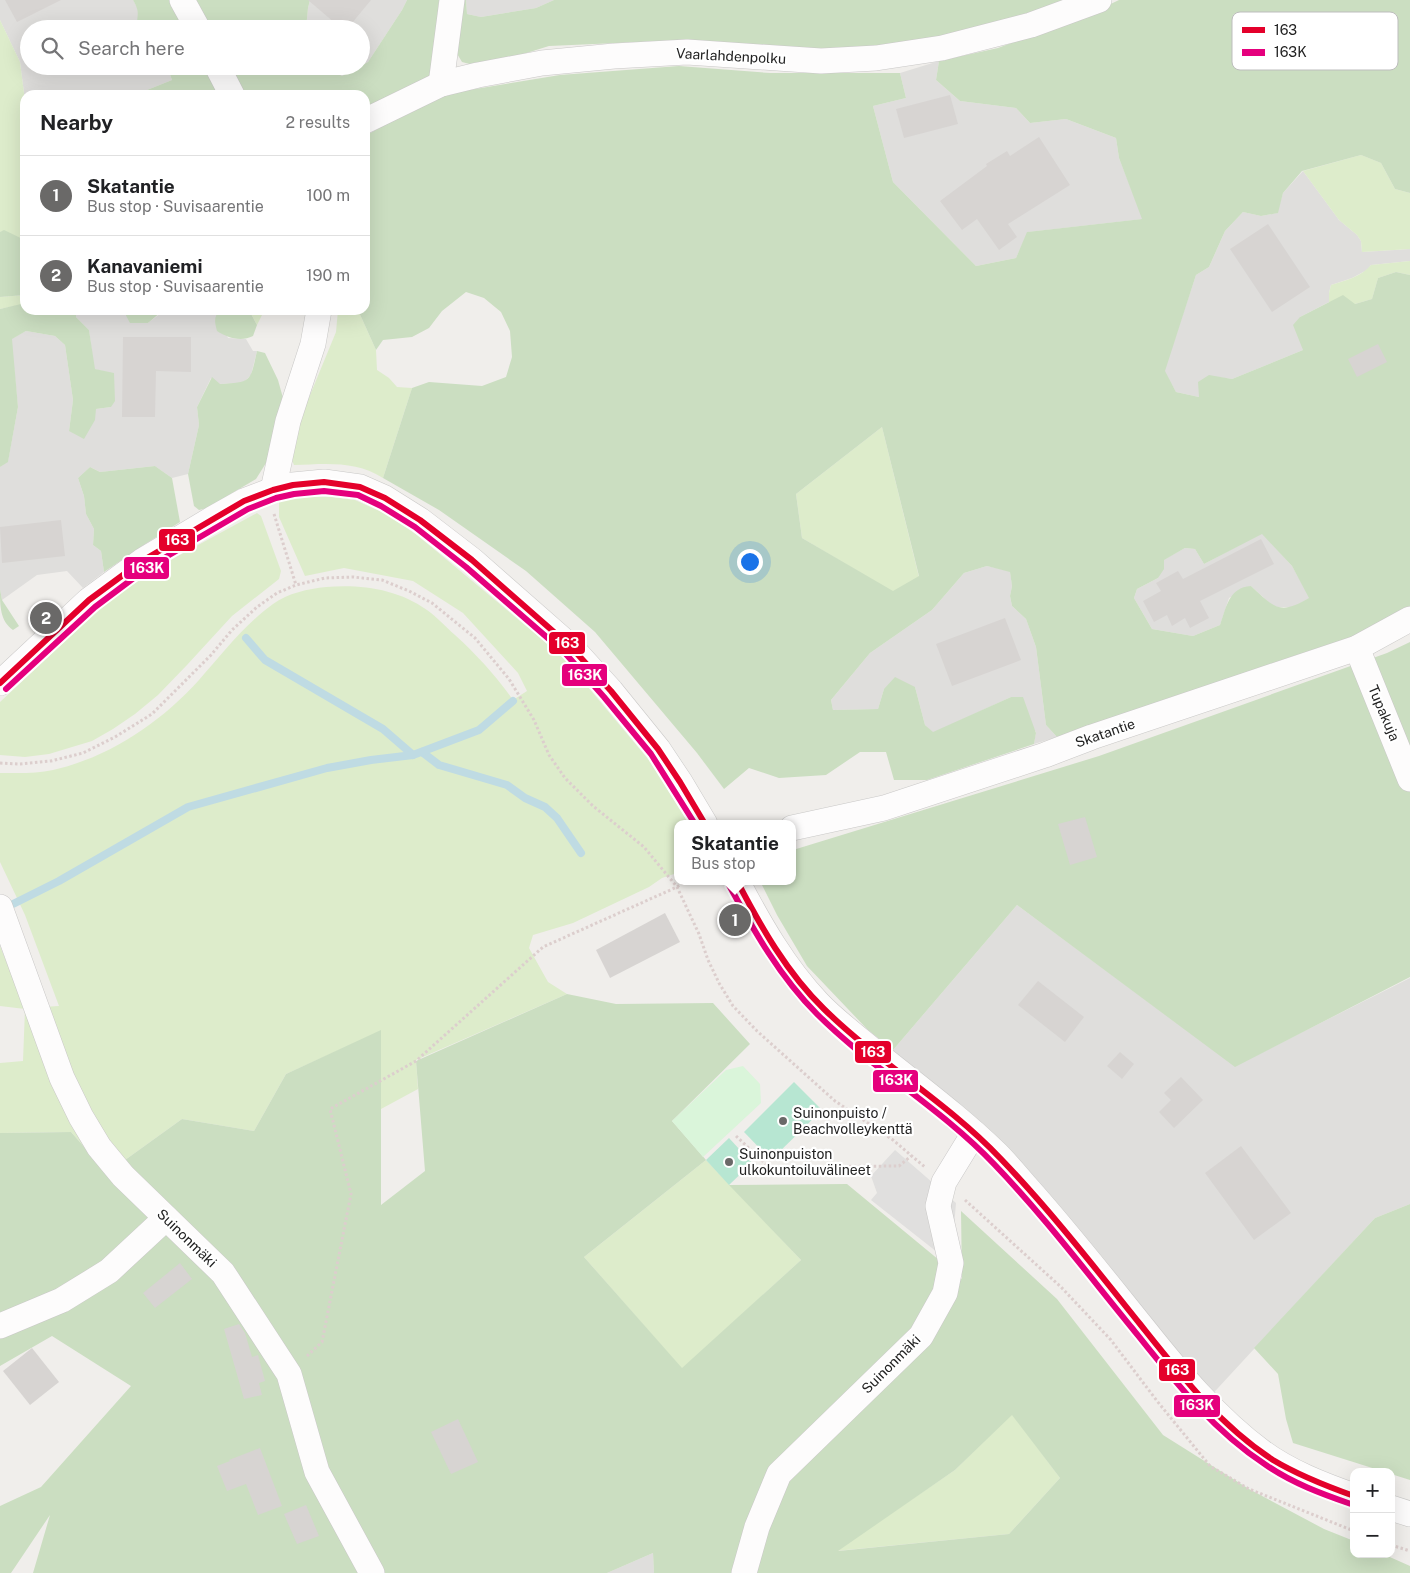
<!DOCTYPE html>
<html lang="en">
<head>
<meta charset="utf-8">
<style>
  :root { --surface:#fff; --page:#f2f2f2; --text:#202124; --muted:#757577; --line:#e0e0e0; --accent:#6a6968 }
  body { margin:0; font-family:"Public Sans",sans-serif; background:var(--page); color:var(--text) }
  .controls { position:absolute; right:15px; bottom:15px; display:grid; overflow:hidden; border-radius:10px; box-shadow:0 5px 20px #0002 }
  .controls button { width:45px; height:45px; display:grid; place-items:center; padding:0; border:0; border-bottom:1px solid var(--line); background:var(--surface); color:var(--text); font:25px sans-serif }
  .you { position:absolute; left:749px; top:561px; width:18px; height:18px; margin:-12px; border:4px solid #fff; border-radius:50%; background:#1a73e8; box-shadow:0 0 0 8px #1a73e833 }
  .badge { display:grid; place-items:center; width:32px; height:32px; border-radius:50%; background:var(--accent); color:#fff; font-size:16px; font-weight:700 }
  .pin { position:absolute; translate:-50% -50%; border:2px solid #fff; box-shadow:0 1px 5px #0006 }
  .popup { position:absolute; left:674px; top:820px; width:122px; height:65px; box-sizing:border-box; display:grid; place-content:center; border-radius:10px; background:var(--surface); filter:drop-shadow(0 1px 4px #0005); font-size:16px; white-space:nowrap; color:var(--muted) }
  .popup b { font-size:19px; color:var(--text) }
  .popup::after { content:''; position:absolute; left:50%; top:100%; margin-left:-10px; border:10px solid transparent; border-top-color:var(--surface) }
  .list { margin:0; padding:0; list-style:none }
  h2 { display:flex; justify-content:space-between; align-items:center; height:65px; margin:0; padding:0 20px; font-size:21px }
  h2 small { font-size:16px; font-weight:400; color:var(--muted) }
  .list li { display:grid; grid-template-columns:32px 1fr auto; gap:15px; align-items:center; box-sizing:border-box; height:80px; padding:0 20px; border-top:1px solid var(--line) }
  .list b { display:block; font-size:19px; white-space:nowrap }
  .list p { margin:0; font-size:16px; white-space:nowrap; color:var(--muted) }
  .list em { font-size:16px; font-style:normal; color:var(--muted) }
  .icon { flex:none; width:28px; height:28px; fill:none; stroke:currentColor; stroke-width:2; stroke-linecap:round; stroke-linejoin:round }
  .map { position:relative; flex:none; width:1410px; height:1573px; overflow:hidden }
  .search { position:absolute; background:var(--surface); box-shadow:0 5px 20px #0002; left:20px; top:20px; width:350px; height:55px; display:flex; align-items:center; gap:12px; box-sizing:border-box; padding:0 18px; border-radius:28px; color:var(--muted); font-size:19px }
  .panel { position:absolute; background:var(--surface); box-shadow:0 5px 20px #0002; left:20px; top:90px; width:350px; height:225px; border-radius:15px }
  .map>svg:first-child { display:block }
</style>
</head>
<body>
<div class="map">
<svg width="1410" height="1573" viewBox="0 0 1410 1573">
  <rect width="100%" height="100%" fill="#f0eeeb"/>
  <!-- residential -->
  <g fill="#dfdedc">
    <path d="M0 0H133L139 10 137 26 138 29H29V66H167L172 80 147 90V95H25V101L20 62 0 20Z"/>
    <path d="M310 0H407L402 10 368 62 361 66V29H306L308 8Z"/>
    <path d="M466 0H554L536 8 481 17 467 14Z"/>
    <path d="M939 61 936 80 960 101 1016 108 1030 123 1066 119 1116 138 1119 158 1143 219 1028 232 1016 258 976 266 893 182 873 106 906 98 900 73Z"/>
    <path d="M324 66H361L342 76Z"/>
    <path d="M1303 171 1339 220 1357 235 1361 241 1362 252 1410 249V261L1371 265 1367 270 1352 278 1331 285 1329 293V302L1300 317 1303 350 1232 379 1209 376 1199 397 1176 392 1164 371 1196 275 1209 267 1225 231 1243 212 1261 216 1277 213 1283 193Z"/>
    <path d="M76 310H123L125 315 148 323 161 313 162 310H220L217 313 228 338 246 339 253 351H257L251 375 243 383 219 384 211 378 197 407 199 425 188 474 172 478 155 466 100 472 90 467 78 478 84 496 86 514 94 529 93 545 101 551 104 572 83 588 67 571 37 575 2 600 0 589V467L8 461 18 407 11 339 26 331 55 336 65 345 73 400 69 431 96 409 111 407 114 374 94 369 89 330 76 317Z"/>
    <path d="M1262 533 1292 566 1310 598 1293 607H1274L1251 586 1229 598 1220 625 1193 636 1152 629 1134 598 1137 589 1158 578 1163 560 1185 548 1195 549 1204 564Z"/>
    <path d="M987 566 1010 571 1012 586 1010 596 1012 606 1026 619 1036 647 1046 725 1057 737 1034 744 1036 732 1011 697 933 733 925 725 915 687 884 689 878 709 833 710 831 700 870 653 932 610 964 573Z"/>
    <path d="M1017 905 1235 1066 1410 978V1204L1375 1218 1206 1401 1049 1212 893 1050Z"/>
    <path d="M653 1553 654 1573H607Z"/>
  </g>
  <!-- grass -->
  <g fill="#ddeccb">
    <path d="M0 20 20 62 25 101V240L4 231 0 232Z"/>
    <path d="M1361 155 1381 163 1395 189 1410 193V249L1362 252 1361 241 1357 235 1339 220 1303 171Z"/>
    <path d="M1410 261V275L1396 272 1378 278 1372 299 1355 304 1329 302V293L1331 285C1346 280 1361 277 1371 265Z"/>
    <path d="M25 295V304L0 309V297Z"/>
    <path d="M249 310H260L262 315 257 325Z"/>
    <path d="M338 310H358L376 350 377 370 389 378 397 387 412 388 383 478C356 460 324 464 294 465L292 460 301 417 336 332Z"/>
    <path d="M882 427 919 577 893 592 802 538 796 494Z"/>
    <path d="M303 497H332L355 500 386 514 417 535 562 656 648 759 689 824H678L677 873 662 878 649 887 573 923 533 935 529 948 548 982 567 994 416 1060 418 1089 381 1109V1031L286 1074 254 1131 182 1119 107 1173 71 1132 0 1133V1063L23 1061 25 1009 0 1006V946L25 1008 59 1006 25 915 0 862V773C17 773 36 774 53 770 110 757 160 723 199 680 222 654 244 625 273 604 288 593 308 589 326 587 361 584 398 589 427 610 437 617 446 627 455 635 477 655 496 676 513 700L527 691 518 673 463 613 413 581 344 568 305 576 279 517V501Z"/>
    <path d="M257 513 261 516 281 571 279 579 232 616 187 665 158 695 135 714 113 729 92 741 49 754 25 757 0 755V702L93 615 119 594 167 562Z"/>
    <path d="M706 1160 801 1260 682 1369 584 1257Z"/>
    <path d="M1012 1414 1060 1478 1009 1534 836 1551 955 1470Z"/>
  </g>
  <!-- forest -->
  <g fill="#cbdec1" fill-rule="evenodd">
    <path d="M133 0H175L191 29H138C135 16 142 15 133 0Z"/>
    <path d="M193 0H310L308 8 306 29H207Z"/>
    <path d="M407 0H439L434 76 365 107V95H239L225 66H324L342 76 368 62 402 10Z"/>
    <path d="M457 0H466L467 14 481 17 536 8 554 0H1078L964 34 878 49H767L685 40 549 46 481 67 462 62 453 47Z"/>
    <path d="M1119 0H1410V193L1395 189 1381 163 1361 155 1302 171 1283 193 1278 213 1261 216 1243 212 1225 231 1209 267 1196 275 1165 371 1176 392 1199 397 1198 382 1209 375 1232 379 1303 350 1293 325 1300 317 1343 295 1355 304 1372 299 1378 278 1396 272 1410 275V612L1353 640 1057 737 1046 725 1036 647 1026 619 1012 606 1010 596 1012 586 1010 572 987 566 964 573 932 610 870 653 831 700 833 710 878 709 884 689 895 677 915 687 925 725 933 732 1011 697H1023L1036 733 1034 744 927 780H894L886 752H860L826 775 779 778 749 768 724 789 697 753 595 632 526 571 439 510 383 478 412 388 429 382 482 386 506 377 512 357 510 331 501 312 484 298 466 292 442 311 429 328 412 337 383 340 376 350 358 310H365V136L439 95 560 75 679 66 770 73H900L906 98 873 106 893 182 976 266 1016 258 1027 232 1142 219 1119 158 1116 138 1066 119 1030 123 1016 108 960 101 936 80 939 61 998 48 1094 12ZM882 427 919 576 893 591 802 538 796 494ZM1262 534 1292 566 1309 598C1279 616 1274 607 1251 586 1229 587 1226 608 1220 625L1193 636 1152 629 1134 598 1137 589 1158 578 1164 569V560L1185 548 1195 549 1204 564Z"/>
    <path d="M167 66H211L224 95H147V90L172 80Z"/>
    <path d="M4 230 25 240V295L0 297V232Z"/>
    <path d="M21 304H25V310H76V317L89 330 95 369 114 373 115 401 111 407 96 409 95 420 84 439 69 431 73 400 65 345 55 336 26 331 12 339 18 407 8 462 0 467V309Z"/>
    <path d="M123 310H162L161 312 148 323H130Z"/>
    <path d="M220 310H249L257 325 253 336C241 342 228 338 217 331 215 323 213 317 220 310Z"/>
    <path d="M257 351 265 353 278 380 283 398 266 463 256 479 207 508 199 510 194 506 188 474 199 425 197 407 212 377 220 384C252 382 250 382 257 351Z"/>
    <path d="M155 466 172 478 180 522 142 546 104 572 101 551 93 545 94 529 86 514 84 496 78 478 90 467 100 472Z"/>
    <path d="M0 589 2 600 19 626 13 630C0 621 0 606 0 589Z"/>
    <path d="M1410 642V977L1235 1067 1017 905 893 1050 867 1029 807 966 777 915 761 883V881H792L793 850 1099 756 1387 653Z"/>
    <path d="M567 994 616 1004 713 1003 750 1044 672 1121 706 1160 584 1257 682 1368 801 1260 729 1185 847 1184 962 1279 961 1211 1057 1299 1163 1435 1249 1489 1324 1529 1354 1541V1554H1383L1410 1566V1573H654L653 1553 607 1573H33L50 1515 11 1573H0V1506L41 1487 131 1386 52 1336 0 1366V1133L71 1132 107 1173 182 1119 254 1131 286 1074 381 1030V1205L425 1171 416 1061ZM1012 1415 1060 1478 1009 1534 838 1551 955 1470Z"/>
    <path d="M1410 1204V1480L1391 1474V1472H1385L1293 1443 1286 1419 1278 1374 1254 1348 1375 1218Z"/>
  </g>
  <!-- park -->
  <path fill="#daf5da" d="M743 1066 760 1084 761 1103 703 1157 672 1121 726 1070Z"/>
  <!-- pitch -->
  <g fill="#b7e6d2">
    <path d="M794 1082 822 1110 771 1160 744 1132Z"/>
    <path d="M729 1138 752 1163 729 1185 706 1160Z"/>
  </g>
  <!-- parking -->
  <path fill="#e0dfde" d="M895 1150 956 1203 951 1263 871 1200 877 1193 871 1176Z"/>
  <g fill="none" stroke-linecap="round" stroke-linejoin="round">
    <!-- stream -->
    <g stroke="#bfdbe3" stroke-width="8">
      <path d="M246 638 265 660 383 729 413 755"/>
      <path d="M422 752 439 765 507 785 525 798 545 807 557 818 581 853"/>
      <path d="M11 905 59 881 188 807 327 768 371 760 413 755 479 730 513 701"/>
    </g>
  </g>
  <!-- building -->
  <g fill="#d7d4d2">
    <path d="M5 0H61L17 22Z"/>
    <path d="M308 0H371L347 29H342Z"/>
    <path d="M950 95 958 124 904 138 896 109Z"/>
    <path d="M1039 137 1070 185 1008 224 1017 237 999 250 977 219 962 230 940 201 987 166 986 164 1007 151 1010 156Z"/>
    <path d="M1268 224 1310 287 1272 312 1230 249Z"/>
    <path d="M123 337H191V372L156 371 155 417H122Z"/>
    <path d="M1378 344 1387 362 1357 377 1348 359Z"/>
    <path d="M61 520 65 556 2 563 0 527Z"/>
    <path d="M1261 539 1274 564 1200 601 1209 618 1190 628 1185 618 1172 626 1167 615 1154 622 1143 601 1161 591 1156 583 1178 571 1183 579Z"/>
    <path d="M1005 618 1021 660 952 686 936 644Z"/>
    <path d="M1085 817 1097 857 1070 865 1058 824Z"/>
    <path d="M665 913 680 942 610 978 596 950Z"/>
    <path d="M1038 981 1084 1017 1065 1042 1018 1005Z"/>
    <path d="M1120 1052 1134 1064 1122 1079 1107 1066Z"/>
    <path d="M1181 1077 1203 1100 1174 1128 1159 1112 1171 1100 1164 1093Z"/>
    <path d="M1241 1146 1291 1213 1254 1240 1205 1173Z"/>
    <path d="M180 1263 192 1279 155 1308 143 1293Z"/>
    <path d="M239 1324 245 1333 252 1357 258 1355 265 1381 259 1383 262 1395 244 1399 224 1329Z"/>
    <path d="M32 1348 59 1382 30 1405 3 1371Z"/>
    <path d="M458 1419 478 1462 451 1474 431 1432Z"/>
    <path d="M260 1448 282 1506 258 1515 246 1484 227 1491 217 1466 230 1461 229 1460Z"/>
    <path d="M306 1505 319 1536 297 1544 284 1514Z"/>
  </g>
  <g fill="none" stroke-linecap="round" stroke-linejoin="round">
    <!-- minor casing -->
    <g stroke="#c9c8c7" stroke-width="26">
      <g id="minor">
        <path d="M182 0 198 29"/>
        <path d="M217 66 232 95"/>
        <path d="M441 84 452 0"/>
        <path d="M365 121 441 84 478 75 542 63 614 56 687 52 821 61 876 58 942 48 1031 25 1099 0"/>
        <path d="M273 490 288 421 313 344 319 310"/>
        <path d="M1357 648 1410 779"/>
        <path d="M0 683 89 600 142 561 212 519 244 501 273 490 293 485 324 482 360 487 385 498 420 520 472 560 571 647 611 691 658 749 680 782 705 824"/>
        <path d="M792 828 884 808 1045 755 1092 737 1357 648 1410 619"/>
        <path d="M737 881C760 925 784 967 818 1003 834 1020 853 1034 871 1049 914 1084 958 1116 997 1154 1009 1166 1019 1179 1030 1191 1069 1235 1106 1282 1143 1328 1178 1372 1216 1418 1262 1452 1289 1472 1323 1485 1354 1496"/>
        <path d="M0 907 62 1078 81 1117 99 1147 123 1176 223 1273 289 1374 317 1472 372 1573"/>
        <path d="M0 1326 62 1300 109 1271 166 1218"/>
        <path d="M1391 1508 1410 1514"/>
        <path d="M744 1573 757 1527 779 1474 921 1336 945 1293 951 1263 938 1206 944 1182 974 1133"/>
      </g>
    </g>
    <!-- path -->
    <g stroke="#dccecd" stroke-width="3" stroke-dasharray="2.5 2.5" stroke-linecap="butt">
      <path d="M274 514 296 585"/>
      <path d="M0 763 19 764 51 761 83 753 115 737 152 714 211 655 232 630 257 607 277 593 296 585 325 578 353 577 382 580 409 591 432 603 475 638 509 679 534 720 549 755 565 778 593 806 644 847 677 887 699 934 708 960 719 983 733 1006 757 1031 835 1101 893 1140 926 1168"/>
      <path d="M736 1136 769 1167 899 1166 911 1156"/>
      <path d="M965 1200 1061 1287 1111 1340 1157 1401 1210 1466 1249 1489 1354 1531"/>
      <path d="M307 1356 322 1342 351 1194 330 1109 416 1061 543 947 677 887 685 881"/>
      <path d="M1391 1545 1410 1551"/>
    </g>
    <!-- minor -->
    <use href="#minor" stroke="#fdfcfc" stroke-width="25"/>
    <!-- bus-1 casing -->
    <g stroke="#fff" stroke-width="10">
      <g id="bus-1">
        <path d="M0 683 89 600 142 561 244 501 273 490 293 485 324 482 360 487 385 498 420 520 472 560 571 647 611 691 658 749 680 782 705 824"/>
        <path d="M737 881C761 927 787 973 824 1009 879 1063 947 1102 1000 1158 1050 1210 1095 1268 1140 1324 1179 1373 1220 1426 1273 1460 1298 1475 1326 1486 1354 1496"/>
      </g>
    </g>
    <!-- bus-2 casing -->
    <g stroke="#fff" stroke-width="10">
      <g id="bus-2">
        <path d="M6 689 95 607 147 568 248 509 276 498 294 494 324 491 358 495 381 506 415 527 466 567 565 653 604 697 651 754 695 824"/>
        <path d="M729 885C754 931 780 977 817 1014 872 1069 941 1108 994 1164 1044 1216 1087 1273 1132 1328 1172 1378 1212 1430 1266 1465 1292 1483 1322 1494 1351 1504"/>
      </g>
    </g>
    <!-- bus-1 -->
    <use href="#bus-1" stroke="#e4002b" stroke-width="6"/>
    <!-- bus-2 -->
    <use href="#bus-2" stroke="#e5007d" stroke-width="6"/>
  </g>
  <!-- markers -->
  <g fill="#6a6968" stroke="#fff" stroke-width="2">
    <circle cx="783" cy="1121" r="5"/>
    <circle cx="729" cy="1162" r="5"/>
  </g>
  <g text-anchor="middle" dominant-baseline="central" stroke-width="4.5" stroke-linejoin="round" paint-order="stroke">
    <!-- street labels -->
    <g font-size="14" fill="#222" stroke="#fff">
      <text transform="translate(731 56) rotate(3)">Vaarlahdenpolku</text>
      <text transform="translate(1384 713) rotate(67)">Tupakuja</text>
      <text transform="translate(1105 733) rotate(-19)">Skatantie</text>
      <text transform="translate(187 1238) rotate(44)">Suinonmäki</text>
      <text transform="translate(891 1364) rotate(-45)">Suinonmäki</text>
    </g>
    <!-- poi labels -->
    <g font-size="14" fill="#222" stroke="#fff" text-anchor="start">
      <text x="793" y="1113">Suinonpuisto /<tspan x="793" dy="16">Beachvolleykenttä</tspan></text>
      <text x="739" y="1154">Suinonpuiston<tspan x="739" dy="16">ulkokuntoiluvälineet</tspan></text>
    </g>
  </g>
  <!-- legend -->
  <rect x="1232" y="12" width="166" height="58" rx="8" fill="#fff" stroke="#bdbdbd" stroke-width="1"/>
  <rect x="1242" y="27" width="23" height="6" fill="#e4002b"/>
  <rect x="1242" y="49" width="23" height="7" fill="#e5007d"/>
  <g font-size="14" fill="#222">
    <text x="1274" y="35">163</text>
    <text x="1274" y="57">163K</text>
  </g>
  <g stroke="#fff" stroke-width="2">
    <rect x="158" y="528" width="38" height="24" rx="5" fill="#e4002b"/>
    <rect x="123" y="556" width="47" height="24" rx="5" fill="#e5007d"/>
    <rect x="548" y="631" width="38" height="24" rx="5" fill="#e4002b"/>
    <rect x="561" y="663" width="47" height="24" rx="5" fill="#e5007d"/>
    <rect x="854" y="1040" width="38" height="24" rx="5" fill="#e4002b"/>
    <rect x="872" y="1069" width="47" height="24" rx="5" fill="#e5007d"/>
    <rect x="1158" y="1358" width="38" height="24" rx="5" fill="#e4002b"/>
    <rect x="1173" y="1394" width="48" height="24" rx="5" fill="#e5007d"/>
  </g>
  <g font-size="14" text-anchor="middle" font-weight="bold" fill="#fff">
    <text x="177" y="545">163</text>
    <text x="147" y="573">163K</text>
    <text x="567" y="648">163</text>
    <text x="585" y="680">163K</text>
    <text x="873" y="1057">163</text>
    <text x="896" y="1085">163K</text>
    <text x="1177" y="1375">163</text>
    <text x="1197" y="1410">163K</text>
  </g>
</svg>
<div class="controls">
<button>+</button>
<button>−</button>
</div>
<div class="you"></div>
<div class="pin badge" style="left:735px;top:920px">1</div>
<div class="popup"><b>Skatantie</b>Bus stop</div>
<div class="pin badge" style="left:46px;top:618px">2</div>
<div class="search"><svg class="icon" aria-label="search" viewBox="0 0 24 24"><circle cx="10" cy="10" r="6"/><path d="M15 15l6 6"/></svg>Search here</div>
<section class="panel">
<h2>Nearby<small>2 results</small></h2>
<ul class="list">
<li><span class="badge">1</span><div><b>Skatantie</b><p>Bus stop · Suvisaarentie</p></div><em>100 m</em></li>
<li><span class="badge">2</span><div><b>Kanavaniemi</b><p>Bus stop · Suvisaarentie</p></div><em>190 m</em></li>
</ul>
</section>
</div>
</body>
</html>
